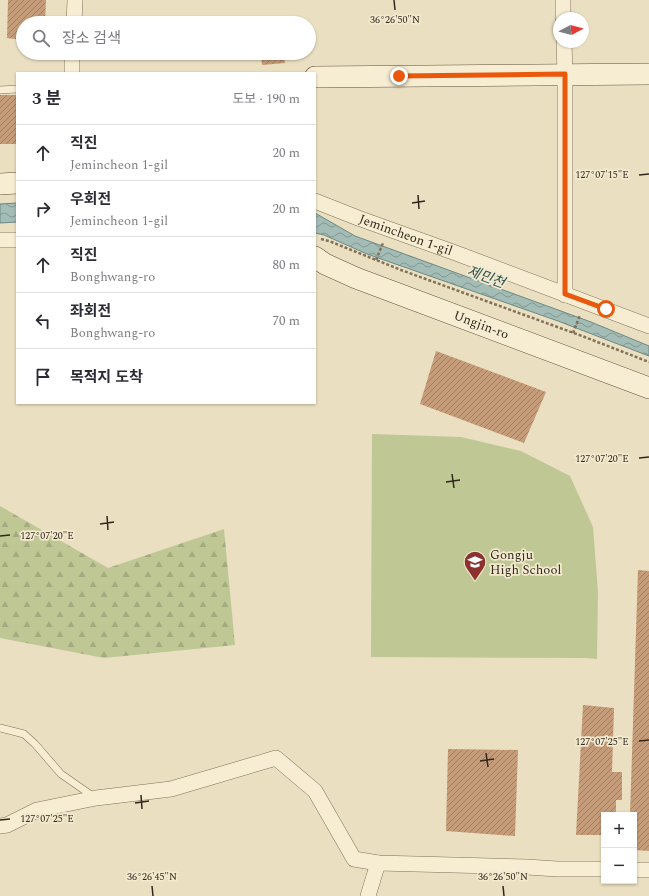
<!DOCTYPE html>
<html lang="ko">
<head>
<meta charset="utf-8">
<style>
  :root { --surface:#fff; --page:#f2f2f3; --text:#2b2b33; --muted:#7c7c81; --line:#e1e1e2 }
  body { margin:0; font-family:Spectral,"Noto Sans KR",serif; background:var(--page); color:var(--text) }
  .controls { position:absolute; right:12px; bottom:12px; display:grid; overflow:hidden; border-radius:0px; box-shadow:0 1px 3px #0004 }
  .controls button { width:36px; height:36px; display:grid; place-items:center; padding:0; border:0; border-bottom:1px solid var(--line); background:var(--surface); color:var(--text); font:20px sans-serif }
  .compass { position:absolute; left:553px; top:12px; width:36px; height:36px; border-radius:50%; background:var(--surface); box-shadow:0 1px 3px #0004; rotate:83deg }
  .stop { position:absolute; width:12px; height:12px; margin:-9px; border:3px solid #ea580c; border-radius:50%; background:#fff }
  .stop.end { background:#ea580c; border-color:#fff; box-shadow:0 1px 4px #0008 }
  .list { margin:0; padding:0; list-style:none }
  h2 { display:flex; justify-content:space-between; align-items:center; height:52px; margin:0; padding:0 16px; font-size:17px }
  h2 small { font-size:13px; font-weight:400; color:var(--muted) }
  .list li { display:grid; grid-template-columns:26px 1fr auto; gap:12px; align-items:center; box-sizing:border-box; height:56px; padding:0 16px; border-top:1px solid var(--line) }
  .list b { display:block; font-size:15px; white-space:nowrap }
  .list p { margin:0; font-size:13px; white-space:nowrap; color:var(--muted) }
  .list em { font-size:13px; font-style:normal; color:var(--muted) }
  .icon { flex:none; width:22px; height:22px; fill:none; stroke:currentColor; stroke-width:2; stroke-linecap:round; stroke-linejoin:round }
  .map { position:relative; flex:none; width:649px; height:896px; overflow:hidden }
  .search { position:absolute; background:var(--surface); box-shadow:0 1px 3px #0004; left:16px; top:16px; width:300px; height:44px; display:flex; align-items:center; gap:10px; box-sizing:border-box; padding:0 14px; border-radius:22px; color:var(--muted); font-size:15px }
  .panel { position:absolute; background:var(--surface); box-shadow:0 1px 3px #0004; left:16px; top:72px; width:300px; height:332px; border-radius:0px }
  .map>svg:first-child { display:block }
</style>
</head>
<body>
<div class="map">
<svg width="649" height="896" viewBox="0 0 649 896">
  <defs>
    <pattern id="forest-firs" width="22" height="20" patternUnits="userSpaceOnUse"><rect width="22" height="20" fill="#bfc795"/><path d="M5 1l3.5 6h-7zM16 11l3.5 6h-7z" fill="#a5ab80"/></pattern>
    <pattern id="water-waves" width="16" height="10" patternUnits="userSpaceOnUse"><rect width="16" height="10" fill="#a3bcb6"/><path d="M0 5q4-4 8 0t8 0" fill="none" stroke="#859993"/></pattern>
    <pattern id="building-hatch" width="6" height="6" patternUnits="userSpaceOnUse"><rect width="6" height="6" fill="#c59c79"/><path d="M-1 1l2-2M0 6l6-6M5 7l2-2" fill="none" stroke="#a17f63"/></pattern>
  </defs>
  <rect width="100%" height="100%" fill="#eadfc0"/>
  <!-- green -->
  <path fill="#bfc795" d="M372 434 461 437 521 451 570 476 593 527 598 592 597 659 586 658 371 657Z"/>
  <!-- forest -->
  <path fill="url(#forest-firs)" d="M0 506 108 568 224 529 235 645 104 658 0 638Z"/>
  <!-- water -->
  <g fill="url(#water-waves)" stroke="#6b8983">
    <path d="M17 203V222L0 223V204Z"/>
    <path d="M315 213 355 236 591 322 649 346V356L558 321 367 254 324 235 315 233Z"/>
  </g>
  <!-- building -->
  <g fill="url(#building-hatch)">
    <path d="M8 0H46L45 23H23V40L7 38Z"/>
    <path d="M261 53H284L285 63 262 65Z"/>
    <rect x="0" y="95" width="17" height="49"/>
    <path d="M436 351 546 392 524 443 420 404Z"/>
    <path d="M638 570 649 571V851L634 850V815H630Z"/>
    <path d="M583 705 614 708 612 772H622V800H616V815H604V835H576Z"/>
    <path d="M448 749 518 750 515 836 446 831Z"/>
  </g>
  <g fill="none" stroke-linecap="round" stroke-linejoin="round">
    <!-- lane casing -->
    <g stroke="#82715a" stroke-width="8">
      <g id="lane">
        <path d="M0 90 17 89"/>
        <path d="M0 728 24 734 35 744 61 774 94 797"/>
      </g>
    </g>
    <!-- street casing -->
    <g stroke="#82715a" stroke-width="16">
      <g id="street">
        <path d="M563 0V18"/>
        <path d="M74 23 75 0"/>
        <path d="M564 42 565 74V295"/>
        <path d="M72 73V53"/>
        <path id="s1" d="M315 201 358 218 453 252 649 326"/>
        <path d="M0 240H17"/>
        <path d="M0 826 7 825 37 810 96 798 171 789 276 758 315 791 354 859 378 863 527 867 557 869H604"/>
        <path d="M634 870H649"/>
        <path d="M368 896 378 863"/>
      </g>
    </g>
    <!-- secondary casing -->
    <g stroke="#63523d" stroke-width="22">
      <g id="secondary">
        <path d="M315 77 649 74"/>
        <path d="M0 184 17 183"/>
        <path id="s2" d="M315 257 325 264 356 278 649 388"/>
      </g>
    </g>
    <!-- path -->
    <g stroke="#82715a" stroke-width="2.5" stroke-dasharray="3 2" stroke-linecap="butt">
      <path d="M321 239 329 241 401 270 582 336 649 362"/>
      <path d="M376 260 383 243"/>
      <path d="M573 333 580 315"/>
    </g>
    <!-- lane -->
    <use href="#lane" stroke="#f6edd3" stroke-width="7"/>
    <!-- street -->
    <use href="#street" stroke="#f6edd3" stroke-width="15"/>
    <!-- secondary -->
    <use href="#secondary" stroke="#f6edd3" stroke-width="21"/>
  </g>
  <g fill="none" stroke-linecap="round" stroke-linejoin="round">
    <!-- route -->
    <path stroke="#ea580c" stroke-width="5" d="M399 76 565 74V294L606 309"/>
  </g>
  <!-- ticks -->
  <path fill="none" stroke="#32281d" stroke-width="1.5" d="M394 0 395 10M639 175 649 174M418 195 419 209M412 203 425 201M639 458 649 457M452 474 454 488M446 482 460 480M107 516 108 530M100 524 114 522M0 536 10 535M639 741 649 740M486 753 488 767M480 761 494 759M141 795 142 809M135 803 149 801M0 820 10 819M152 886 153 896M503 886 504 896"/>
  <!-- icons -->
  <defs>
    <g id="school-pin" transform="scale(1.15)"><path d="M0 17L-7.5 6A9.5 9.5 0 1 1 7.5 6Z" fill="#8c312e" stroke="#f2e9cf"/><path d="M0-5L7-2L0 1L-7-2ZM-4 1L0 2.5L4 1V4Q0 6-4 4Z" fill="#fff"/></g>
  </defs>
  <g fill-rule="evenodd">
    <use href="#school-pin" x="475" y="562"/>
  </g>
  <g text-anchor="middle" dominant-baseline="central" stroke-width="3.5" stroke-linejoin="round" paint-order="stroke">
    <!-- street labels -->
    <g font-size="13" fill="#32281d" stroke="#f2e9cf">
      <text stroke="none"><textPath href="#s1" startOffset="97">Jemincheon 1-gil</textPath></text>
      <text stroke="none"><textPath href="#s2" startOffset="180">Ungjin-ro</textPath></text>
    </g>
    <!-- poi labels -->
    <g font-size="13" fill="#32281d" stroke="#f2e9cf" text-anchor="start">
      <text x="490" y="555">Gongju<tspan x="490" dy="15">High School</tspan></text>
    </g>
    <!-- water labels -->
    <g font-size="14" font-style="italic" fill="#2d5150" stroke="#f2e9cf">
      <text transform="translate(486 277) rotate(20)">제민천</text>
    </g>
  </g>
  <g font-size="10" text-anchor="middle" fill="#32281d" stroke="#f2e9cf" stroke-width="3.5" stroke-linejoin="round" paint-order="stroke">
    <text x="395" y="23">36°26'50"N</text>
    <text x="602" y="178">127°07'15"E</text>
    <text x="602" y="462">127°07'20"E</text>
    <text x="47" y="539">127°07'20"E</text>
    <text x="602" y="745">127°07'25"E</text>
    <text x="47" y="822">127°07'25"E</text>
    <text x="152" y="880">36°26'45"N</text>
    <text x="503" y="880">36°26'50"N</text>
  </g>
</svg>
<div class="controls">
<button>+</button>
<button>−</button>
</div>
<svg class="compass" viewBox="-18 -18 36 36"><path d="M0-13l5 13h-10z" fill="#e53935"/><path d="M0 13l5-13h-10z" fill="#7c7c81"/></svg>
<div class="stop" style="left:606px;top:309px"></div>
<div class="stop end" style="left:399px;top:76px"></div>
<div class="search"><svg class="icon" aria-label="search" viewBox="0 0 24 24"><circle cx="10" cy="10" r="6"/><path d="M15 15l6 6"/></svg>장소 검색</div>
<section class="panel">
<h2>3 분<small>도보 · 190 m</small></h2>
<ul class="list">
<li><svg class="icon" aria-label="ahead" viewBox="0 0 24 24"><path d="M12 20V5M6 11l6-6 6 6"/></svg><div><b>직진</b><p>Jemincheon 1-gil</p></div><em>20 m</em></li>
<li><svg class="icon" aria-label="right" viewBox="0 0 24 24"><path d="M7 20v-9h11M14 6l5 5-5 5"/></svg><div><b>우회전</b><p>Jemincheon 1-gil</p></div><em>20 m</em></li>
<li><svg class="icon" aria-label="ahead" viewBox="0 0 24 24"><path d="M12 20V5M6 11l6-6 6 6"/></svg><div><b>직진</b><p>Bonghwang-ro</p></div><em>80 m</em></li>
<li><svg class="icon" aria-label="left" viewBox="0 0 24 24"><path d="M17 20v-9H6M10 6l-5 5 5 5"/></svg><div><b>좌회전</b><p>Bonghwang-ro</p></div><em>70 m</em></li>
<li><svg class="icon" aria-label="arrive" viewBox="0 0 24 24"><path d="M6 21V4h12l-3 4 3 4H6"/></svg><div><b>목적지 도착</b></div></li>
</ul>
</section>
</div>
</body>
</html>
